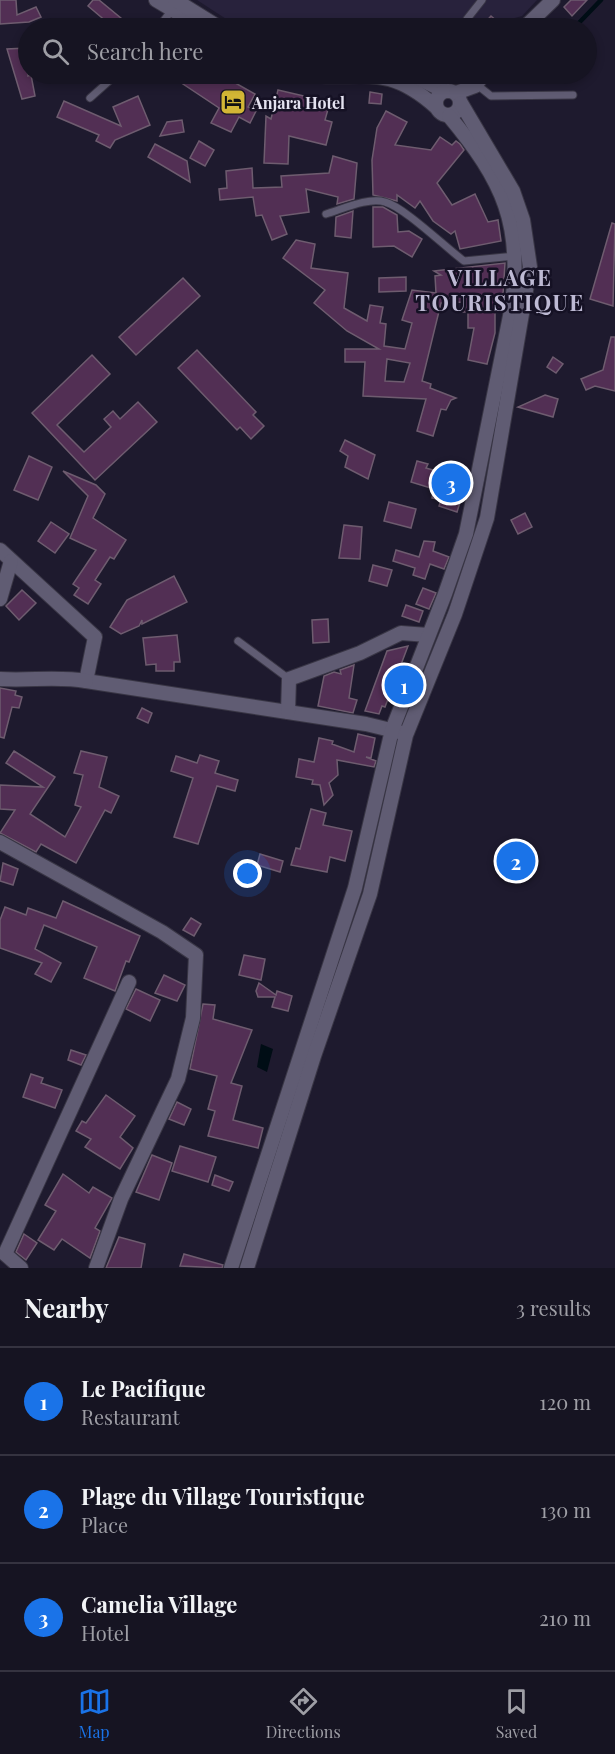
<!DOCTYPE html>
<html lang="en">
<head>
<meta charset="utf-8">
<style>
  :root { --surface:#161422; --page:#1f1d2a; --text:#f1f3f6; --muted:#9e9ea5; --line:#353340; --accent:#1a73e8 }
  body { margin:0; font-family:"Playfair Display",serif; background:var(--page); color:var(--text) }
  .you { position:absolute; left:248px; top:874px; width:21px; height:21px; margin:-15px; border:4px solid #fff; border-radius:50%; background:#1a73e8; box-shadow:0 0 0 9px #1a73e833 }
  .badge { display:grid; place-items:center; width:39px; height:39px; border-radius:50%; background:var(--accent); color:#fff; font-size:20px; font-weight:700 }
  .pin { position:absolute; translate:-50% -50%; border:3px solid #fff; box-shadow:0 2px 6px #0006 }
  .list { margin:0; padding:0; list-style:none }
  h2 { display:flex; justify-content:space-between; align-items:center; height:78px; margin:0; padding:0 24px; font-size:26px }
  h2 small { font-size:20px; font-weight:400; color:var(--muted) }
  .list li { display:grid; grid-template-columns:39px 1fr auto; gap:18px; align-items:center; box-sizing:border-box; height:108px; padding:0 24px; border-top:2px solid var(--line) }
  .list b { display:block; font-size:22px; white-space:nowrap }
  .list p { margin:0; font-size:20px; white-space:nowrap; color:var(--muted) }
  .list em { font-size:20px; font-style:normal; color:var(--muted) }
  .icon { flex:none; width:33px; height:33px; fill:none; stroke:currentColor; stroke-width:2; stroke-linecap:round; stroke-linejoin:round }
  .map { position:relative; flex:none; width:615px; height:1268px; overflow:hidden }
  .search { position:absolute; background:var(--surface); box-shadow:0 3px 9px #0003; left:18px; right:18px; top:18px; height:66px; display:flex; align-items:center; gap:15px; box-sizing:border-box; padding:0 21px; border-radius:33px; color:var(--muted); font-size:22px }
  .sheet { height:402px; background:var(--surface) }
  nav { display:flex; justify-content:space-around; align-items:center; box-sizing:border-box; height:84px; border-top:2px solid var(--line); background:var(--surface); font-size:16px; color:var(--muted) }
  nav a { display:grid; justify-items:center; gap:3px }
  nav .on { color:var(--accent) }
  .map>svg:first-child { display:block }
</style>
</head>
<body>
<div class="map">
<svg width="615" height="1268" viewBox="0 0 615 1268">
  <rect width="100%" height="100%" fill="#1e1a2e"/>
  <!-- built -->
  <path fill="#28223c" d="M197 0H537L522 16 477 28H240Z"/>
  <!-- water -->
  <path fill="#000d15" d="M261 1044 273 1049 267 1072 257 1067Z"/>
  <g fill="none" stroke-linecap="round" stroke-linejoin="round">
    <!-- stream -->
    <path stroke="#000d15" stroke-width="4.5" d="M574 28 601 0"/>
  </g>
  <!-- building -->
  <g fill="#522f54" stroke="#6e5c6f" stroke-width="1.5" fill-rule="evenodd">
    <path d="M0 0H16L17 15 36 7 41 17 29 22 0 24Z"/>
    <path d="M93 0H99L133 28H114L88 6Z"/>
    <path d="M571 0H587L572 16 564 7Z"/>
    <path d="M491 16 505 28H480Z"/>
    <path d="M26 48 28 76 31 75 35 96 22 99 7 49Z"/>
    <path d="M168 74H226L232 78 230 80 255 94 248 107 256 111 250 123 239 117 231 132 211 123 219 108Z"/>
    <path d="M278 90 330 102 325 120 332 122 326 145 289 136 288 164 264 163 266 116 271 119Z"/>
    <path d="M370 92 382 94 381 104 369 103Z"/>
    <path d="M138 96 150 125 115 140 110 148 96 141 99 135 57 117 64 101 121 126 113 107Z"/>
    <path d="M386 111 407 122 395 145 431 150 440 137 452 145 456 141 460 144 464 150 437 183 452 205 475 194 488 222 498 220 501 241 460 249 455 231 451 234 433 221 420 201 415 208 397 195V201L373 195 372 160 377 128Z"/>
    <path d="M182 120 184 132 160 136 167 122Z"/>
    <path d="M199 141 214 150 205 166 190 158Z"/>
    <path d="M155 144 187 161 190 182 148 157Z"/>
    <path d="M333 156 357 163 354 199 337 204 338 197 306 189 309 212 280 216 287 234 272 240 262 215 256 216 253 197 220 200 219 189 227 188 226 171 252 168 253 188 282 187 281 176 329 173Z"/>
    <path d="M373 207H383L397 215 398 232 409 231 422 239 412 257 394 246 373 247Z"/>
    <path d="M353 211 351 238 335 236 336 217Z"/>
    <path d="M612 223 615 224 613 306 590 299Z"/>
    <path d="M296 240 315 244 311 268 348 273 344 308 367 321 370 305 383 307 380 323 386 324 384 346 405 349 412 323 402 320 412 290 436 293 435 276 441 275 434 271 505 263 502 310H495V333L487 364 468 360 474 328H468V312H463V302L441 303 422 381 431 384 430 388 456 398 451 400 446 410 441 409 433 436 417 431 426 399 363 396 365 362H345V349H379L347 331 314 303 325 290 283 258ZM387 359 410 363 404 382 385 381Z"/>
    <path d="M406 277V291L379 292V278Z"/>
    <path d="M183 278 200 296 136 355 119 337Z"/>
    <path d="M611 337H615V391L595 386 586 390 581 379 603 370Z"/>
    <path d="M197 350 256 412 253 415 264 426 251 439 240 427 237 430 178 368Z"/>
    <path d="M92 355 110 374 57 425 84 452 111 427 104 419 113 411 120 419 138 402 157 422 95 480 32 413Z"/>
    <path d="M553 357 563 364 556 373 547 367Z"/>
    <path d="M545 395 558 399 553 417 518 407Z"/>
    <path d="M345 440 375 455 368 479 345 467 348 456 340 451Z"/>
    <path d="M29 456 52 467 38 500 14 490Z"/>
    <path d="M417 461 428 464 426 468 467 480 457 512 439 506 441 500 432 498 434 489 411 482Z"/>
    <path d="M63 471 96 485 105 494 93 518 126 540 114 559 110 557 95 580 101 584 88 604 74 595 79 588 73 584 96 550 70 538 88 496Z"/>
    <path d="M389 502 416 509 411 528 384 521Z"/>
    <path d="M525 513 532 527 518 534 511 520Z"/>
    <path d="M51 522 69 534 55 553 38 541Z"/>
    <path d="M344 525 362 527 360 559 339 558Z"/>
    <path d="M424 541 435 542 433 551 449 557 444 569 430 564 425 579 413 575 415 568 393 561 396 550 419 557Z"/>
    <path d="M373 565 392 570 387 586 369 581Z"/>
    <path d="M174 576 187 602 142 624V620L139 626 121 634 110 627 127 600Z"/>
    <path d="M423 588 436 593 429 609 416 604Z"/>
    <path d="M22 590 36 603 19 620 6 606Z"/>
    <path d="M406 605 423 611 419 622 402 616Z"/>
    <path d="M328 619 329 642 313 643 312 620Z"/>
    <path d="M177 635 180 662H174V671H156V664L146 665 143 638Z"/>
    <path d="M408 646 385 707 382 706 379 714 365 711 387 651Z"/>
    <path d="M354 665 349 698 357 700 353 713 318 706 324 676 334 672 341 674 340 670Z"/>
    <path d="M0 688 16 691 15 695 22 697 19 708 12 707 4 738 0 737Z"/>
    <path d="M142 708 152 713 148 723 137 718Z"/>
    <path d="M358 734 375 738 371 758 366 757 376 761 374 767 337 760 338 775 329 783 333 795 324 805 320 785 312 784 313 780 296 777 299 759 314 762 319 738 333 741 332 744 354 752Z"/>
    <path d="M14 751 55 777 30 814 65 837 81 807 75 805 83 775 74 773 81 751 107 757 99 787 119 796 111 813 105 810 76 863 41 844 36 852 0 833 15 810 0 809V785L43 787 6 763Z"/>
    <path d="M200 755 219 761 215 773 238 780 235 791 217 786 198 844 174 837 193 778 171 771 176 756 197 763Z"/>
    <path d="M311 809 326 813 323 825 352 831 345 861 330 857 327 872 291 865 296 848 300 849Z"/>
    <path d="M260 854 283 861 280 872 257 865Z"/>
    <path d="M3 863 18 869 13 885 0 881Z"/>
    <path d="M63 901 140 936 129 962 126 961 115 991 84 978 97 947 44 925 35 949 61 963 51 982 35 974 42 963 0 948V920L5 907 26 915 28 908 56 918Z"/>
    <path d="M191 918 201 924 194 936 183 930Z"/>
    <path d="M244 955 265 959 261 980 239 975Z"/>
    <path d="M164 975 185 985 177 1001 155 993Z"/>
    <path d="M259 983 276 995 277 991 292 996 288 1011 272 1007 275 997H258L256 991Z"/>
    <path d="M136 989 160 1000 150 1021 126 1009Z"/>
    <path d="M203 1004 215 1005 213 1019 252 1030 231 1083 242 1086 233 1120 263 1128 258 1148 208 1136 215 1111 208 1109 217 1076 190 1069Z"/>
    <path d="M71 1050 86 1055 81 1065 68 1060Z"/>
    <path d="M31 1074 43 1078 41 1083 62 1090 55 1108 23 1097Z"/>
    <path d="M106 1095 135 1116 120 1137 133 1148 120 1169 85 1147 91 1139 76 1131 82 1121 86 1123Z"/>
    <path d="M177 1102 191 1109 184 1125 169 1119Z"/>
    <path d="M180 1146 216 1157 208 1182 172 1171Z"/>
    <path d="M152 1155 172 1163 159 1200 136 1192Z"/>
    <path d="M63 1174 89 1193 93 1187 112 1198 95 1228 100 1231 90 1258 62 1239 54 1250 38 1240 56 1211 45 1205Z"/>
    <path d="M215 1175 233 1182 229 1191 212 1185Z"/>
    <path d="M24 1234 37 1243 26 1260 16 1252Z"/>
    <path d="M119 1237 145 1244 141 1268H106Z"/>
    <path d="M184 1254 223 1265 222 1268 180 1266Z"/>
  </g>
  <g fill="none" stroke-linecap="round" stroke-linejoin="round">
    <!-- service casing -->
    <g stroke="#393645" stroke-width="9">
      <g id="service">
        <path d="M158 28 172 10"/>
        <path d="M466 28 467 19 482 0"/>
        <path d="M476 84 491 96 573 95"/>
        <path d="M90 98 117 74"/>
        <path d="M326 214C343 209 368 197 385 202 404 207 445 247 464 261L515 256"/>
        <path d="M238 641 289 679"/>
      </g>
    </g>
    <!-- minor casing -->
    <g stroke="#393645" stroke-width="16">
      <g id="minor">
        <path d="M156 0 203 28"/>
        <path d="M175 0 220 28"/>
        <path d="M524 28 553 0"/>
        <path d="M299 74C361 83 383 60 436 107"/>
        <path d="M410 74 444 91"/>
        <circle cx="448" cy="103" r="12"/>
        <path d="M456 93 475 86 484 74"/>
        <path d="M0 550 95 637 86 681 366 724 399 732"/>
        <path d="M0 599 11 561"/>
        <path d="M0 679C29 681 57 676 86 681"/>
        <path d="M288 712 289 679 360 653 401 633 428 635"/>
        <path d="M0 842 162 932 196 955 193 1018 178 1079 121 1199 96 1268"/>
        <path d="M21 1268 5 1254 129 982"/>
        <path d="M231 1268 355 888 392 730 445 594 466 534 511 311C524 225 503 181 449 116"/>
        <path d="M247 1268 314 1056 370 894 406 735 455 614 487 518 530 267 523 220 513 191 461 103"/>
      </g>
    </g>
    <!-- service -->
    <use href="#service" stroke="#605c73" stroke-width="7"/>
    <!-- minor -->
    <use href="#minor" stroke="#605c73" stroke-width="14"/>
  </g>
  <!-- icons -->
  <defs>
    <g id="hotel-square" transform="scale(1.35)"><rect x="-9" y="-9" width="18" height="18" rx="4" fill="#d3b635" stroke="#151124"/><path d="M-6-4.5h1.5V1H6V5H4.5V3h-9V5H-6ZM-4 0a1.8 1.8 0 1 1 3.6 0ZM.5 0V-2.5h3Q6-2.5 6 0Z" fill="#111"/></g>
  </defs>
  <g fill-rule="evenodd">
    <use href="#hotel-square" x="233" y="102"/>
  </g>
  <g text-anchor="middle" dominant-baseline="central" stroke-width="5" stroke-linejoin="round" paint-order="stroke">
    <!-- poi labels -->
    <g font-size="16" font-weight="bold" fill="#e4e2f0" stroke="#151124" text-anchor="start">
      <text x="252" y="102">Anjara Hotel</text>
    </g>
    <!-- district labels -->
    <g font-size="22" font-weight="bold" letter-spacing="1.5" fill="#bebad4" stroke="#151124">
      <text x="500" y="277">VILLAGE<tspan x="500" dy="25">TOURISTIQUE</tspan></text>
    </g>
  </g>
</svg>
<div class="you"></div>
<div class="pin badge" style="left:404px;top:685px">1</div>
<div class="pin badge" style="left:516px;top:861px">2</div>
<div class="pin badge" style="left:451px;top:483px">3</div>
<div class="search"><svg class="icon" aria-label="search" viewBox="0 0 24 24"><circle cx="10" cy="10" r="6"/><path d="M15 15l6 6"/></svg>Search here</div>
</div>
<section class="sheet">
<h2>Nearby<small>3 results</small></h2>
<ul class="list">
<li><span class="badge">1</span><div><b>Le Pacifique</b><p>Restaurant</p></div><em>120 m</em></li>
<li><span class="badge">2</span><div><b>Plage du Village Touristique</b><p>Place</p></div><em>130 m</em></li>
<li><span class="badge">3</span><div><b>Camelia Village</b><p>Hotel</p></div><em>210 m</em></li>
</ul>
</section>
<nav>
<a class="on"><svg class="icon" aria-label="map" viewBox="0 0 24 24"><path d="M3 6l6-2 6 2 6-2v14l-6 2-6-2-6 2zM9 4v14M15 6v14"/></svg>Map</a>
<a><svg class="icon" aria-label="directions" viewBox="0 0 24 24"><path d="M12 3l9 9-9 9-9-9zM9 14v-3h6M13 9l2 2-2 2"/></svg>Directions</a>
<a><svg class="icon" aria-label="saved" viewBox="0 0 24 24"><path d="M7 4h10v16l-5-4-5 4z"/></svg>Saved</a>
</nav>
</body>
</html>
